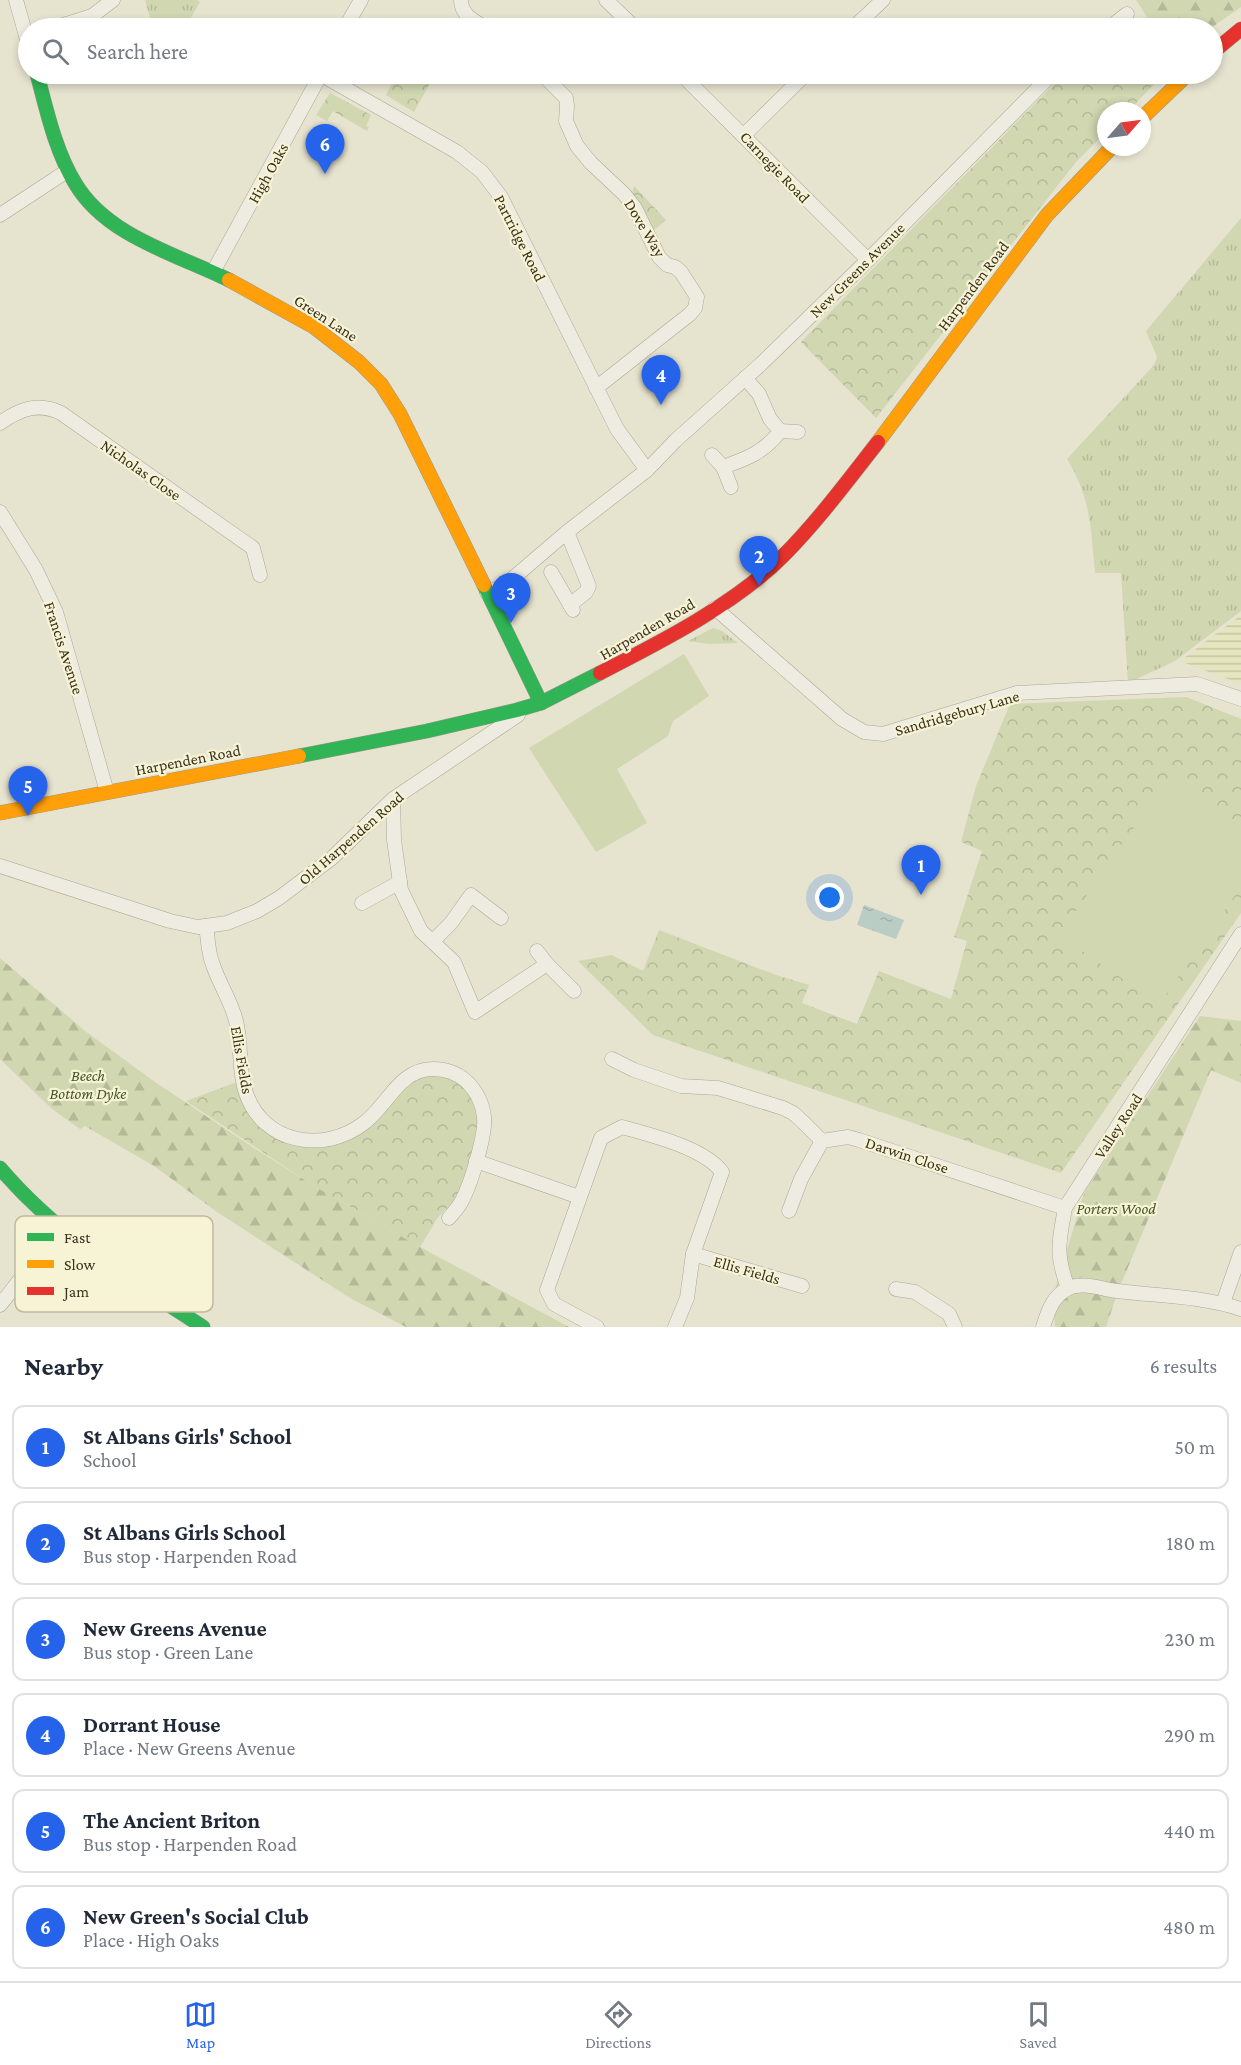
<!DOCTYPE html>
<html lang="en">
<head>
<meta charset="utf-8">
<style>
  :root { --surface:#fff; --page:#f6f6f7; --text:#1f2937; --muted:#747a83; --line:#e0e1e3; --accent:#2563eb }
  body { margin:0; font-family:"Crimson Pro",serif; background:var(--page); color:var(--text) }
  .compass { position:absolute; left:1097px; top:102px; width:54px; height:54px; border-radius:50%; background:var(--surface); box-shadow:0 3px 9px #0003; rotate:62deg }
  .you { position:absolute; left:830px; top:898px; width:21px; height:21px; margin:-15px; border:4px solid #fff; border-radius:50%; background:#1a73e8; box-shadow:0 0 0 9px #1a73e833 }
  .badge { display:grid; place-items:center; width:39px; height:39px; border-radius:50%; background:var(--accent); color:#fff; font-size:20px; font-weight:700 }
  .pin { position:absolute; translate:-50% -50px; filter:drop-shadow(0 2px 3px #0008) }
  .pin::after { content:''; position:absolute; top:32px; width:21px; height:18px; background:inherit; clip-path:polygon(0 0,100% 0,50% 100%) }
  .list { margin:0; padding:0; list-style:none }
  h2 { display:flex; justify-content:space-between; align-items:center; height:78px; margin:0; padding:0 24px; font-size:26px }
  h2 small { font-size:20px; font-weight:400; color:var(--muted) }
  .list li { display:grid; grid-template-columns:39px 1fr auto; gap:18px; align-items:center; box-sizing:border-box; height:84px; margin:0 12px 12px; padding:0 12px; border:2px solid var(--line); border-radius:12px }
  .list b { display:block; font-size:22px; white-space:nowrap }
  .list p { margin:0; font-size:20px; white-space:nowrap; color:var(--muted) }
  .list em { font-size:20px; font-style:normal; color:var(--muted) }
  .icon { flex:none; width:33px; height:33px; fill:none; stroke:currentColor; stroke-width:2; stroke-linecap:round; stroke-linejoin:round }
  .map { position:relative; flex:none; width:1241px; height:1327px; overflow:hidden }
  .search { position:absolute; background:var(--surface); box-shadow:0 3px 9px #0003; left:18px; right:18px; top:18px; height:66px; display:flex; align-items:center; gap:15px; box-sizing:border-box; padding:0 21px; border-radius:33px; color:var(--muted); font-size:22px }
  .sheet { height:654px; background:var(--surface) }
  nav { display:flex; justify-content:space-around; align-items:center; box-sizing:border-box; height:84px; border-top:2px solid var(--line); background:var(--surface); font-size:16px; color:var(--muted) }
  nav a { display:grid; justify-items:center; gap:3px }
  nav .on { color:var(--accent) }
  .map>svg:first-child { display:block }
</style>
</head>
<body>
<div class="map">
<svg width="1241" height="1327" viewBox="0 0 1241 1327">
  <defs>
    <pattern id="farmland-rules" width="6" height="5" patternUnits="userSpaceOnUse" patternTransform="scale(1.5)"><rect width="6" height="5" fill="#e5e5bf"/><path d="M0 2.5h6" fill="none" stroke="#c5c5a4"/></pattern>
    <pattern id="grass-tufts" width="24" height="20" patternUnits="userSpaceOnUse" patternTransform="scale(1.5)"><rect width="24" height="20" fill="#d0d7b1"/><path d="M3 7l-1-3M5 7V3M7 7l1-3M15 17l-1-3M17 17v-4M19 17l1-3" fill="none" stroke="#b4b998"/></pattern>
    <pattern id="forest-firs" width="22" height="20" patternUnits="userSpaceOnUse" patternTransform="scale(1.5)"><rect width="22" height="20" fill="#d0d7b1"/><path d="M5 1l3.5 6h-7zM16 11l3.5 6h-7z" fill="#b4b998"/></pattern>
    <pattern id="park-crowns" width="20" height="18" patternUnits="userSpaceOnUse" patternTransform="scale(1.5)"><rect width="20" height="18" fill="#d0d7b1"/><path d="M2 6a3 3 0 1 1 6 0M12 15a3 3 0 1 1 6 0" fill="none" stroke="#b4b998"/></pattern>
    <pattern id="water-ripples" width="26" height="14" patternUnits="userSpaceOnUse" patternTransform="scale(1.5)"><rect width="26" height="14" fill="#bacdc4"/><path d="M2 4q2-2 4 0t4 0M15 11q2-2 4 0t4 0" fill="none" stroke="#a1b0a8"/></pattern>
  </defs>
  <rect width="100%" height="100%" fill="#e6e3cf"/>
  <!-- farmland -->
  <path fill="url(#farmland-rules)" d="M1241 615V684L1180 661Z"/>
  <!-- grass -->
  <g fill="url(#grass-tufts)">
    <path d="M145 0H197L200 2 185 28H153Z"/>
    <path d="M1241 218V611L1175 661 1128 683 1121 573H1095C1091 529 1091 498 1067 459L1154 365 1157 357 1146 331Z"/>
    <path d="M713 628 722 631 738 643 709 644 688 641Z"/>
  </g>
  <!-- forest -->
  <g fill="url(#forest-firs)">
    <path d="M1136 0H1241V7L1211 28H1154Z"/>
    <path d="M0 958 85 1031 155 1082 254 1148 311 1184 420 1247 569 1327H406L350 1298 217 1212 154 1166 85 1126 80 1129 52 1109 0 1059Z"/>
    <path d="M1200 1016 1241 1021V1083L1211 1070 1118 1291 1106 1327H1055L1053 1296 1084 1193Z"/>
  </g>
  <!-- park -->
  <g fill="url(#park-crowns)">
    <path d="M413 74H435L414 112 386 95 394 79 403 84 408 75Z"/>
    <path d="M1064 74H1160L1162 76 1128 111H1106V132L1076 162 876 418 801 342Z"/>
    <path d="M330 93 371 115 366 126 369 127 367 131 333 111 327 121 316 115Z"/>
    <path d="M634 186 666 220 653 231 631 198Z"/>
    <path d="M1186 697 1241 719V913L1061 1173 653 1035 578 961 612 955 643 971 659 930 776 975 809 985 802 1003 857 1024 879 971 951 999 967 941 954 937 982 851 961 842 976 786 1010 704Z"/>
    <path d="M432 1074 452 1078 467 1089 477 1108 479 1123 477 1137 462 1185 453 1202 438 1217 420 1247 311 1184 186 1101 237 1082C245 1116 275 1152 315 1147 323 1146 333 1141 341 1138 351 1135 362 1132 371 1126 397 1107 395 1082 432 1074Z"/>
  </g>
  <!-- pitch -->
  <g fill="#d0d7b1">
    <path d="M684 654 709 696 673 721 668 736 617 769 647 823 596 852 529 748Z"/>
    <path d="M1171 774 1241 825V887L1159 1004 1059 935Z"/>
  </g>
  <!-- water -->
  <path fill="url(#water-ripples)" d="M864 905 904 920 896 939 857 925Z"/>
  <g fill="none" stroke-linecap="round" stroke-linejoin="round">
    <!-- street casing -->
    <g stroke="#aba797" stroke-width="15">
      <g id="street">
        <path d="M16 0 28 43"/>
        <path d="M461 0C461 15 474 21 486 28"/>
        <path d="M606 0 635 28"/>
        <path d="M54 28 92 16 113 0"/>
        <path d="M345 28 361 0"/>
        <path d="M853 28 883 0"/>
        <path d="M1109 28 1127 14"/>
        <path d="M320 74 457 152 482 172 501 197 617 429 647 470"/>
        <path d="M542 74 566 98 567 106 566 121 577 146 591 163 624 194 635 208 659 257 667 265 675 267 681 272 697 297 695 308 690 314 596 388"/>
        <path d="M681 74 868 260"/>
        <path d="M744 135 806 74"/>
        <path d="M0 215 67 171"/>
        <path d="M213 272 321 74"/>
        <path d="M745 378 759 394 770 419 780 431"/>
        <path d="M0 423C20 409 38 402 61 413L253 548 260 575"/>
        <path d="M780 431 798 432"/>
        <path d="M712 455 723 467C746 459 765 452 780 431"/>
        <path d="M723 467 731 487"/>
        <path d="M0 512 36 570 56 612 107 792"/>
        <path d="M567 532 589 586 586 592 570 605"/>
        <path d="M551 572 573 610"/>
        <path d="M487 593 505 585 567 532 647 470 676 440 761 364 868 260 1052 74"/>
        <path d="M715 608 842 719 864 732 883 734 1017 693 1197 684 1241 699"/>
        <path d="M393 799 394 840 401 890 421 931 454 962 475 1012 547 964 574 991"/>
        <path d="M0 866 170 921 198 927 227 923 257 911 279 898 332 858 393 799 518 715"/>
        <path d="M362 903 400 882"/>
        <path d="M206 926C208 938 208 951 212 962 218 982 231 1000 236 1021 242 1044 238 1070 246 1093 263 1144 324 1154 364 1123 388 1105 399 1069 433 1069 445 1069 457 1073 466 1081 476 1090 483 1104 484 1117 486 1135 470 1188 460 1204 457 1209 452 1214 449 1218"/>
        <path d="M433 941 451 923 471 895 501 918"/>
        <path d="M537 951 547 964"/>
        <path d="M612 1059 634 1070 681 1086 718 1088 783 1108 793 1113 803 1122 822 1141"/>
        <path d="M822 1141 848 1137 859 1140 1065 1208"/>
        <path d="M476 1161 579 1197"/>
        <path d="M789 1211 801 1179 822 1141"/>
        <path d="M693 1254 802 1286"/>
        <path d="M1068 1288C1055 1253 1059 1242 1065 1208L1241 934"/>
        <path d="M896 1289 915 1292 949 1314 955 1327"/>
        <path d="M1223 1303 1241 1252"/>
        <path d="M0 1305 60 1229"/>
        <path d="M597 1327 554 1304 547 1290 601 1138 622 1127C651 1135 704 1148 722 1172L693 1254 687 1298 675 1327"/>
        <path d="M1043 1327C1048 1312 1052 1297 1067 1289 1080 1281 1102 1289 1117 1291 1159 1296 1201 1296 1241 1309"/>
      </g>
    </g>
    <!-- fast casing -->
    <g stroke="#9b9788" stroke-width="15">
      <g id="fast">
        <path d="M37 74C47 111 55 150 75 183 106 236 176 254 229 280"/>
        <path d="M484 585 541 703"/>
        <path d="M299 756 427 731 517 710 541 703 600 673"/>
        <path d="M0 1168C58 1236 129 1279 203 1327"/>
      </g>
    </g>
    <!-- slow casing -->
    <g stroke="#9b9788" stroke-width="15">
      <g id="slow">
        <path d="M1142 118 1188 74"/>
        <path d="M229 280 314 327 359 362 381 384 400 414 484 585"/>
        <path d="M878 442 1047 215 1112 147"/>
        <path d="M0 813 299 756"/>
      </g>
    </g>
    <!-- jam casing -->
    <g stroke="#9b9788" stroke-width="15">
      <g id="jam">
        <path d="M1212 53 1241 29"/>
        <path d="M600 673C661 642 737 603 784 555 817 522 849 479 878 442"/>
      </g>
    </g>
    <!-- street -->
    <use href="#street" stroke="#eeece1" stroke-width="14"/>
    <!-- fast -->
    <use href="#fast" stroke="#30b455" stroke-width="14"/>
    <!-- slow -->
    <use href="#slow" stroke="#ff9f0a" stroke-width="14"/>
    <!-- jam -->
    <use href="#jam" stroke="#e5322d" stroke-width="14"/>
  </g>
  <g text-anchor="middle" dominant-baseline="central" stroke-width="4.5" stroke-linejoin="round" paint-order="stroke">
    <!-- street labels -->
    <g font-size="16" fill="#3b311f" stroke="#f7f3d5">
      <text transform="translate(775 167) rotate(46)">Carnegie Road</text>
      <text transform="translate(268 173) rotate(-61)">High Oaks</text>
      <text transform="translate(645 228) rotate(59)">Dove Way</text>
      <text transform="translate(520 238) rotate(63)">Partridge Road</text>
      <text transform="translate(857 270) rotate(-45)">New Greens Avenue</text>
      <text transform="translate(973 286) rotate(-53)">Harpenden Road</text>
      <text transform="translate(326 318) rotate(33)">Green Lane</text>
      <text transform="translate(141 470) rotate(35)">Nicholas Close</text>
      <text transform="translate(647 629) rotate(-30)">Harpenden Road</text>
      <text transform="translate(64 648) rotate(72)">Francis Avenue</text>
      <text transform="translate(957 713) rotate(-16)">Sandridgebury Lane</text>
      <text transform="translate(188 760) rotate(-11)">Harpenden Road</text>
      <text transform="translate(351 838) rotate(-41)">Old Harpenden Road</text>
      <text transform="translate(242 1060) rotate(80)">Ellis Fields</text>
      <text transform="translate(1118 1126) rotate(-57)">Valley Road</text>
      <text transform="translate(907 1155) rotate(18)">Darwin Close</text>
      <text transform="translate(747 1270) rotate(16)">Ellis Fields</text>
    </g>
    <!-- park labels -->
    <g font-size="16" font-style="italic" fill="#425825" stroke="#f7f3d5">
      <text x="88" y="1075">Beech<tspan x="88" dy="18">Bottom Dyke</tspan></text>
      <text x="1116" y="1208">Porters Wood</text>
    </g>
  </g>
  <!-- legend -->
  <rect x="15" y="1216" width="198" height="96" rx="9" fill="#f7f3d5" stroke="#bfb99e" stroke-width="1.5"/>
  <rect x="27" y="1233" width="27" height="8" fill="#30b455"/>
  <rect x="27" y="1260" width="27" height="8" fill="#ff9f0a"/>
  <rect x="27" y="1287" width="27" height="8" fill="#e5322d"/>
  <g font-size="16" fill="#3b311f">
    <text x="64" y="1243">Fast</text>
    <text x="64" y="1270">Slow</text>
    <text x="64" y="1297">Jam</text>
  </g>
</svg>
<svg class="compass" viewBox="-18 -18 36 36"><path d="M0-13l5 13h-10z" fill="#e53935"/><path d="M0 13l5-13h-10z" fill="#747a83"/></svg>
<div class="you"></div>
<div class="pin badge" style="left:921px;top:895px">1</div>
<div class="pin badge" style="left:759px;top:586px">2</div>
<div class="pin badge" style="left:511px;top:623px">3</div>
<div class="pin badge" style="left:661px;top:405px">4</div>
<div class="pin badge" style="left:28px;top:816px">5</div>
<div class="pin badge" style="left:325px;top:174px">6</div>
<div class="search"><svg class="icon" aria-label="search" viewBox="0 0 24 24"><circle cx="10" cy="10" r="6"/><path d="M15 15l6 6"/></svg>Search here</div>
</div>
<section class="sheet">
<h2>Nearby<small>6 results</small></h2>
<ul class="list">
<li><span class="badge">1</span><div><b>St Albans Girls' School</b><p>School</p></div><em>50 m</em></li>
<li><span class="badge">2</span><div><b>St Albans Girls School</b><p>Bus stop · Harpenden Road</p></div><em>180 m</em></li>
<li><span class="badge">3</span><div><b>New Greens Avenue</b><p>Bus stop · Green Lane</p></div><em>230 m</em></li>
<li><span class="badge">4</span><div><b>Dorrant House</b><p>Place · New Greens Avenue</p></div><em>290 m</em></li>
<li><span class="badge">5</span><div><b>The Ancient Briton</b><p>Bus stop · Harpenden Road</p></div><em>440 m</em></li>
<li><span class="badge">6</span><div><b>New Green's Social Club</b><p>Place · High Oaks</p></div><em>480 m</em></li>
</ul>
</section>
<nav>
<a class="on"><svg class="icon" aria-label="map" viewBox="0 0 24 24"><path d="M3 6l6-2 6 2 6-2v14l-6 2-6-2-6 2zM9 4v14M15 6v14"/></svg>Map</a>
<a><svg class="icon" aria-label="directions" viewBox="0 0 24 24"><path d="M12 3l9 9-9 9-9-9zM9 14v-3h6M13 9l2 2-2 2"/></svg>Directions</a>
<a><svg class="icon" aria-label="saved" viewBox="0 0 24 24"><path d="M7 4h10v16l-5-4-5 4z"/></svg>Saved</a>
</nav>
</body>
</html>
